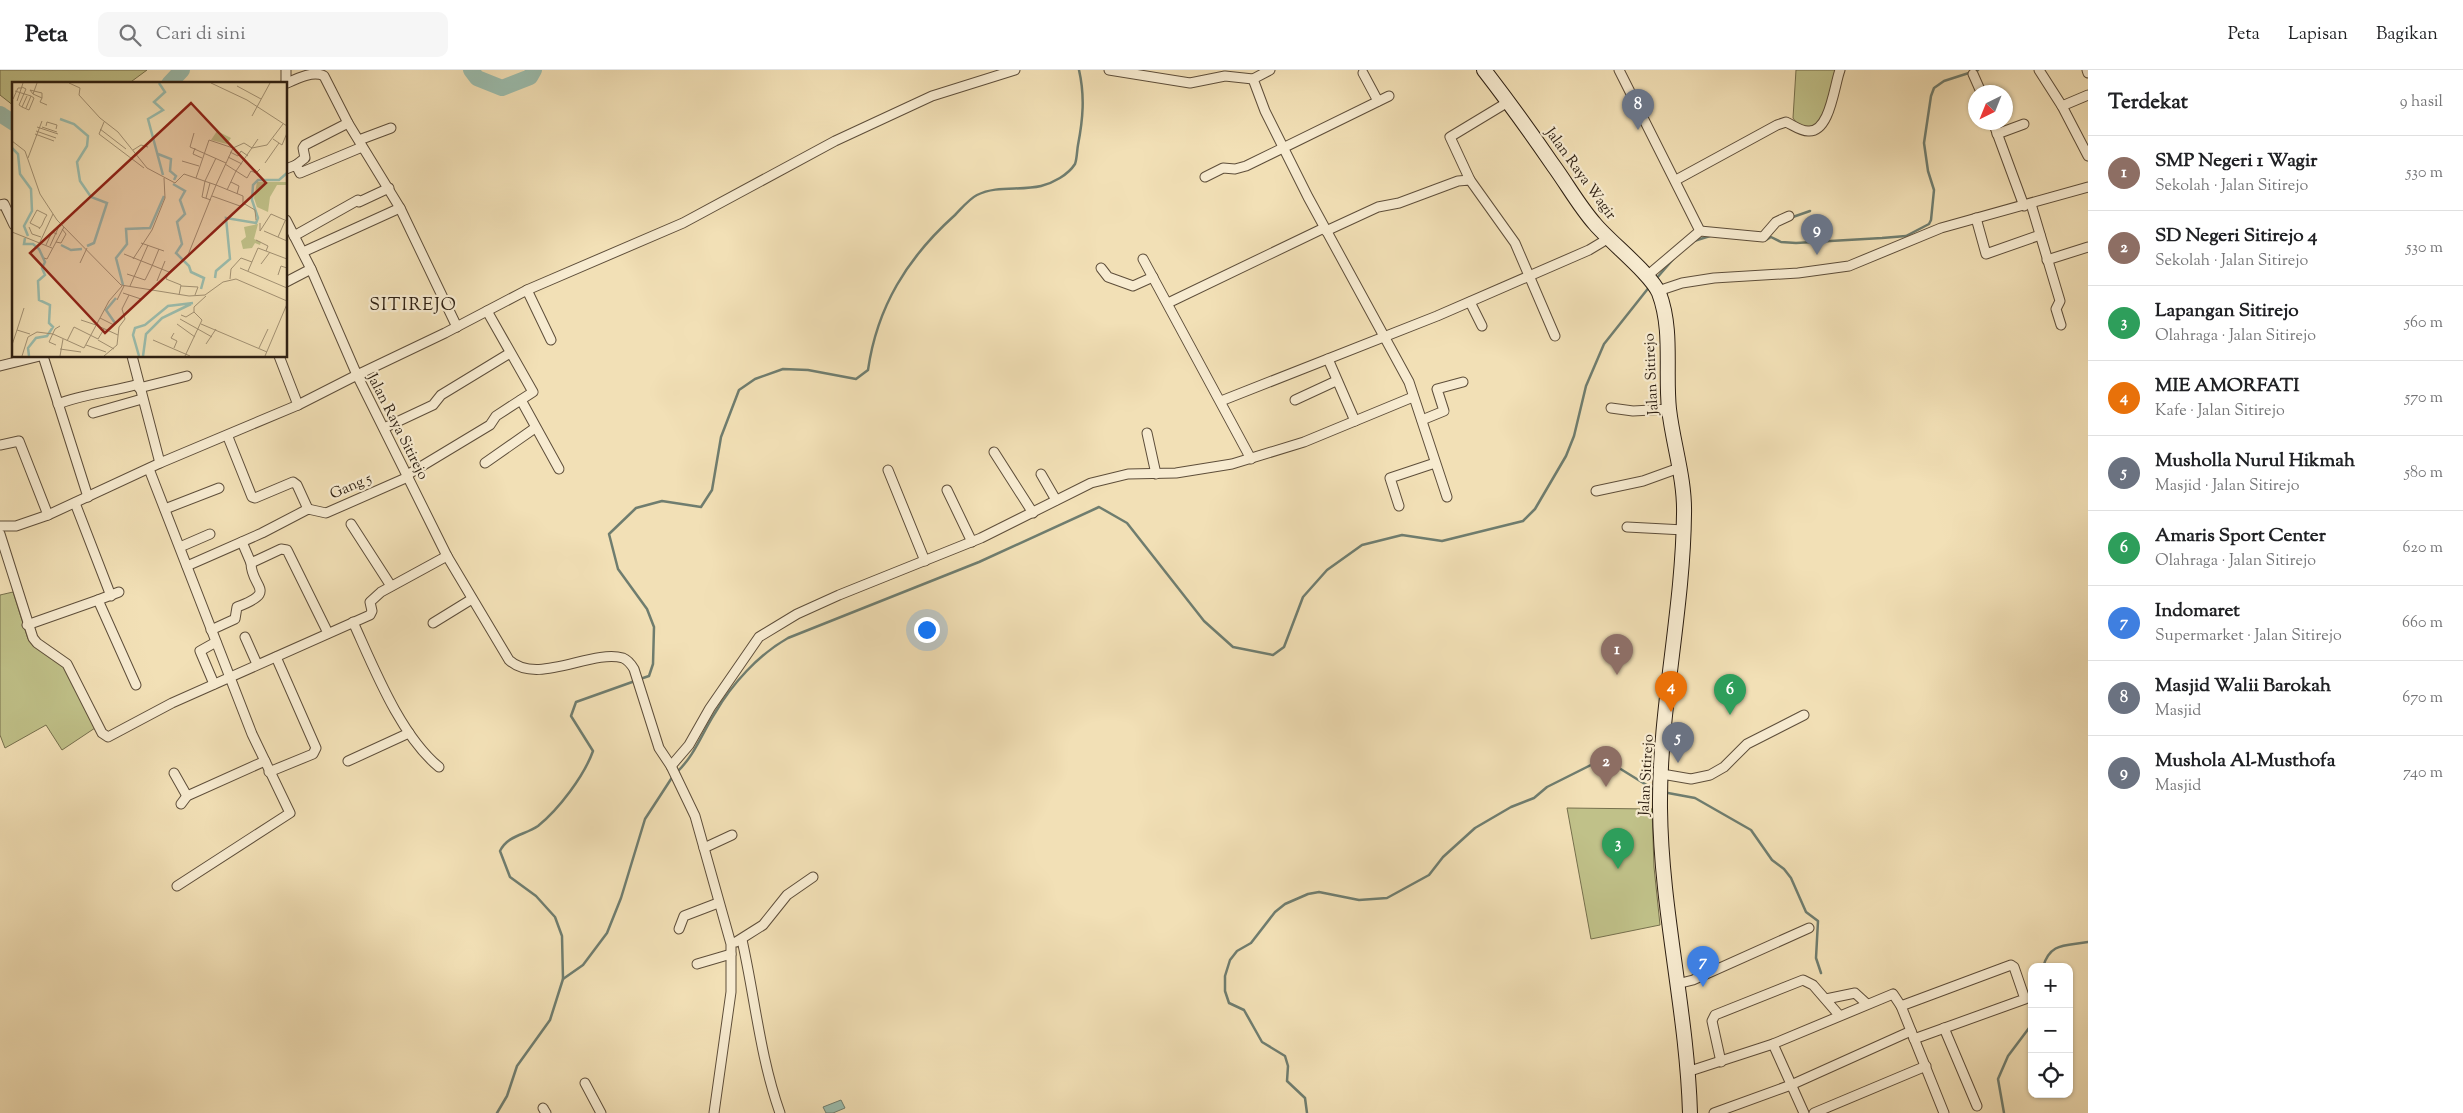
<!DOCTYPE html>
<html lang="id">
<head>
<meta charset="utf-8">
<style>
  :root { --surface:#fff; --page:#f6f6f6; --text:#202124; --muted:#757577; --line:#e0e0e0; --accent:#8f2418 }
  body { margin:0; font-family:"Sorts Mill Goudy",serif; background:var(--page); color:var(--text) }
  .controls { position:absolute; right:15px; bottom:15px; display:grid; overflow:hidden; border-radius:10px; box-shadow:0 1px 4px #0004 }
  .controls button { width:45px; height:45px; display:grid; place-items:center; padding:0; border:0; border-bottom:1px solid var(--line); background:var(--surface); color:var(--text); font:25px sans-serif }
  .compass { position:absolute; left:1968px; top:15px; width:45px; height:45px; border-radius:50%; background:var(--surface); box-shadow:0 1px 4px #0004; rotate:223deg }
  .you { position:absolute; left:926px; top:559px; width:18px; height:18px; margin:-12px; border:4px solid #fff; border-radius:50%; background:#1a73e8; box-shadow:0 0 0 8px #1a73e833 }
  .badge { display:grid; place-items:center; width:32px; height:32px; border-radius:50%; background:var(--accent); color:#fff; font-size:16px; font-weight:700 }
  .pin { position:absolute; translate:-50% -41px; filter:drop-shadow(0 1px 2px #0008) }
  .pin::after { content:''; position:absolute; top:26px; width:18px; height:15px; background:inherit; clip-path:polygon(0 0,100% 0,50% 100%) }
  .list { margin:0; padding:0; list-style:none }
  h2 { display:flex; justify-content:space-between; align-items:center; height:65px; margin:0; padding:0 20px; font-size:21px }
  h2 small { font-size:16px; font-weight:400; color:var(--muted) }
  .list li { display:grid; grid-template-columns:32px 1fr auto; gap:15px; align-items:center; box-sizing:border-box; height:75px; padding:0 20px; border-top:1px solid var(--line) }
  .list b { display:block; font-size:19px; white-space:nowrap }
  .list p { margin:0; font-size:16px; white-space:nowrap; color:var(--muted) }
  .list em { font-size:16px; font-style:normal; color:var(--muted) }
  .icon { flex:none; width:28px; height:28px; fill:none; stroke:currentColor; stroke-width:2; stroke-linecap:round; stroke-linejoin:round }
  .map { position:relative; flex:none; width:2088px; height:1043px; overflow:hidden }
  header { display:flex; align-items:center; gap:30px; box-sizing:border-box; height:70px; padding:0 25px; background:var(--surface); border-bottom:1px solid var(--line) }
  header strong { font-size:24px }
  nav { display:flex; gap:28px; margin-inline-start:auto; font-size:18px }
  .search { width:350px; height:45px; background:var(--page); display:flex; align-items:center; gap:12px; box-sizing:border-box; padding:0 18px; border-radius:10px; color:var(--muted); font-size:19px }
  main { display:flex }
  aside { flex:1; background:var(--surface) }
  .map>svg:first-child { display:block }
</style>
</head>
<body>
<header>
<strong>Peta</strong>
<div class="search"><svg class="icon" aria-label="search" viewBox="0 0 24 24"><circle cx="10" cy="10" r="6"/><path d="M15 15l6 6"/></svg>Cari di sini</div>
<nav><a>Peta</a><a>Lapisan</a><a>Bagikan</a></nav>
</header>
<main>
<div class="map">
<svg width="2088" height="1043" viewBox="0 0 2088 1043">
  <rect width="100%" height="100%" fill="#f2e0b6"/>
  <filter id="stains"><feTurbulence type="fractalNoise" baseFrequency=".004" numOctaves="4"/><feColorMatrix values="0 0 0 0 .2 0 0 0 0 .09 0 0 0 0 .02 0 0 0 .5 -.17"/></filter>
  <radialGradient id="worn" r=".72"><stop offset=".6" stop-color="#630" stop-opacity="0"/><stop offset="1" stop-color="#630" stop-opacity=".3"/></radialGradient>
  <!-- green -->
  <g fill="#c0c189" stroke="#76704d">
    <path d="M0 0H147L128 14H14V36L0 25Z"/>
    <path d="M1796 0H1837L1827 38 1818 56C1807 58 1799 58 1793 48Z"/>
    <path d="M13 522 28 569 61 592 98 656 62 680 46 655 5 678 0 665V525Z"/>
    <path d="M1567 738 1652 739 1654 797 1660 855 1591 869Z"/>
  </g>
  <!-- water -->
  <path fill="#9bbdae" stroke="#6f7d6f" d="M841 1030 845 1038 833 1043H826L823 1037Z"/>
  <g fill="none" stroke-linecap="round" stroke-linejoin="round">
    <!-- stream -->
    <g stroke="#6f7d6f" stroke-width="2.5">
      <path d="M1790 148 1810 141"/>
      <path d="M1766 170 1771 167 1781 172 1796 173 1882 168 1906 166 1929 154 1931 150 1934 120 1928 101 1924 73 1931 26 1934 18 1944 11 1978 0"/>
      <path d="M1694 171 1710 166"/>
      <path d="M1656 209 1675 187"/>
      <path d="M640 609 649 606 653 594 654 557 647 539 618 499 609 464 636 438 662 431 701 437 712 420 721 367 739 320 755 309 783 299 808 300 856 309 868 300C877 237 907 188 955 145 961 139 969 129 977 125 997 115 1020 121 1041 116 1053 113 1068 105 1075 94 1077 89 1077 80 1078 75 1083 49 1085 26 1079 0"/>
      <path d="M677 702C695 685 702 663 715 643 732 614 758 585 788 568L979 492 1099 437 1127 453 1204 551 1233 577 1273 585 1284 577 1303 527 1327 500 1362 475 1402 465 1442 471 1523 451 1535 439 1566 386 1574 366 1586 316 1604 274 1650 216"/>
      <path d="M1668 723 1695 728 1751 760 1772 790 1784 799 1791 808 1806 842 1818 851 1816 888 1821 903"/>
      <path d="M2043 897C2050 872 2066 876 2088 872"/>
      <path d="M563 909 583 895 607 863 621 828 645 749 673 706"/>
      <path d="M497 1043 507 1026 517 996 550 950 563 909 562 866 555 847 536 826 510 807 500 781C508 765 525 765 538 756 559 739 584 706 593 681L571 646 576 632 635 611"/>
      <path d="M1307 1043 1305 1028 1287 1011 1288 996 1285 986 1262 972 1244 940 1229 933 1225 921V906L1230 890 1237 881 1251 873 1275 842 1285 834 1308 824 1319 822 1359 830 1387 828 1429 805 1443 787 1475 758 1511 737 1534 728 1547 717 1595 693 1611 694 1619 698 1653 719"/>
      <path d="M2004 1043 1998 1009 2008 986 2032 954"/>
    </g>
    <!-- river -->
    <g stroke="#9bbdae" stroke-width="16">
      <path d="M471 0 477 8 502 18 530 7 534 0"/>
      <path d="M169 14 182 0"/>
      <path d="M0 44 14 53"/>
    </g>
    <!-- street casing -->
    <g stroke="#5e4e3a" stroke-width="11">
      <g id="street">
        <path d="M286 0V13"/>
        <path d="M1109 0 1190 13 1225 6 1253 9"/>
        <path d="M1270 0 1253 9 1265 41 1308 127 1409 312 1447 427"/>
        <path d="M1619 0 1700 161"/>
        <path d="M2039 0 2062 36 2088 86"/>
        <path d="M2087 0 2088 3"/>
        <path d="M1363 3 1378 31"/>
        <path d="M1973 4 1981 22"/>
        <path d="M285 14C296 9 313 0 324 6L348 53 400 138 457 257"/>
        <path d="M2062 36 2088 25"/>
        <path d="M1993 52 2024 136"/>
        <path d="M1997 64 2024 54"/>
        <path d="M359 70 391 58"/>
        <path d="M296 95 305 88 303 78 305 75 348 53"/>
        <path d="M286 99 296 95 300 103 362 77"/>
        <path d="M1205 107 1223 98 1235 99 1246 96 1389 26"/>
        <path d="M1470 110 1450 67 1508 32"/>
        <path d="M1676 110 1777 55 1786 52C1793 55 1800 61 1808 61 1830 63 1834 16 1840 0"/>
        <path d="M2031 134 2060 231 2056 239 2061 255"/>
        <path d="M0 135 4 134 14 155"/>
        <path d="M1976 148 1986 184 2040 165"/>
        <path d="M286 150 311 199 357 305 445 263 527 220 683 153 835 71 932 26 1015 0"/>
        <path d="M1326 161 1378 137 1399 133 1458 111 1470 110 1515 173 1555 266"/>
        <path d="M294 166 358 130 359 132 389 118"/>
        <path d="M303 182 400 138"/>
        <path d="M1143 189 1251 389"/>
        <path d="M2047 190 2088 177"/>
        <path d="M1101 198 1108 207 1133 216 1153 207"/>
        <path d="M1647 206 1700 161 1763 167 1776 152 1789 146"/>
        <path d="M286 212 311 199"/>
        <path d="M527 220 551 270"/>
        <path d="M1658 221 1682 213 1714 208 1798 203 1849 196 1941 158 2088 117"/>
        <path d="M1470 232 1482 256"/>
        <path d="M1168 233 1324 158"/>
        <path d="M43 286 88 427"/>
        <path d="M132 286 160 393"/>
        <path d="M279 286 298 335"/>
        <path d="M1328 289 1355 351"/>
        <path d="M0 296 40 286"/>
        <path d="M139 318 187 306"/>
        <path d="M521 330 559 399"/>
        <path d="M1295 330 1336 311"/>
        <path d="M1221 331 1437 246 1589 180 1609 168"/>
        <path d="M58 334C83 324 112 322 139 314"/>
        <path d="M1611 338 1633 341 1669 339"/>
        <path d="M93 343 142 329"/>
        <path d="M1422 350 1444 341 1437 319 1463 312"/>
        <path d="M384 358 433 335 441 325 510 283"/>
        <path d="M1147 363 1156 404"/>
        <path d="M228 367 252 427 255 428 293 412 297 415 308 439"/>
        <path d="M0 375 19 371 48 445"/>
        <path d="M994 382 1033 443"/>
        <path d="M485 393 535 358"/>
        <path d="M149 399 252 664 290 743 177 816"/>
        <path d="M888 400 925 491"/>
        <path d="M1041 404 1056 430"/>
        <path d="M407 405 490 355 496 346 533 322 487 241"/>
        <path d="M947 420 972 472"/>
        <path d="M1596 421 1643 411 1679 398"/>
        <path d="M75 433 111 526"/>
        <path d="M1399 436 1390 408 1435 393"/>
        <path d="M165 439 219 418"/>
        <path d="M351 454 391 516"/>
        <path d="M0 456H16L48 445 160 393 298 335 357 305 447 486 509 590C537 616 591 579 623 588 628 590 631 594 634 599L659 678 671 696 695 746 731 874V922L714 1043"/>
        <path d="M1627 457 1684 460"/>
        <path d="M0 464 33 568 37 573 67 594 102 663 108 667 172 633 370 545 372 541 370 532 381 522 447 486"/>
        <path d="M242 472 251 493 281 479 287 480 328 563"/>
        <path d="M180 477 210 464"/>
        <path d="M187 496 262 463 308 439 326 443 408 407"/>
        <path d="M119 522 98 530 136 615"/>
        <path d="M353 552C374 598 400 665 439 697"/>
        <path d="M433 553 472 529"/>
        <path d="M27 555 98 530"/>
        <path d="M211 560 235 549 237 537C279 521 251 518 251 493"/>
        <path d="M245 567 257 594"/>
        <path d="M214 614 200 581 216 572"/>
        <path d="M348 691 409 663"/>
        <path d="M671 696 689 675 710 638 759 567 797 544 839 525 981 468 1091 413 1128 404 1176 403 1232 394 1304 372 1413 327"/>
        <path d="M269 702 313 684 316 678 276 587"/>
        <path d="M174 703 187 726"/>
        <path d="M1662 704 1691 709 1710 705 1724 697 1747 674 1804 645"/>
        <path d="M181 734 187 726 265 691"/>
        <path d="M704 778 732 765"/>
        <path d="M679 859 684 846 718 833"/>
        <path d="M742 870C755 928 760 987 780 1043"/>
        <path d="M736 872 763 855 787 825 813 807"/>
        <path d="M697 894 731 884"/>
        <path d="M1677 914 1693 910 1809 858"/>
        <path d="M1826 929 1855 923 1867 934"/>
        <path d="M1901 936 2011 895 2014 897 2025 929 1914 969"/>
        <path d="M1944 958 1977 1036"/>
        <path d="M1773 974 1804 1043"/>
        <path d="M1721 992 1712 951 1715 945 1803 910 1813 915 1839 945"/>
        <path d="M1687 1002 1773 974 1893 924 1901 936 1944 1043"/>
        <path d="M585 1013 601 1043"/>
        <path d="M543 1038 546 1043"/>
        <path d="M1714 1043 1791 1015 1911 961"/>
        <path d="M1814 1043 1926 996"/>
      </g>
    </g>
    <!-- secondary casing -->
    <g stroke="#2c1e11" stroke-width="16">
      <path id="secondary" d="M1484 0C1508 31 1531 63 1553 95 1567 114 1579 136 1595 154 1610 172 1651 204 1659 223 1673 260 1665 301 1669 339 1673 374 1685 409 1684 444 1683 542 1659 640 1660 738 1661 841 1687 941 1690 1043"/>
    </g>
    <!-- street -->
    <use href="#street" stroke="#f7ebd0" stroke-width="9"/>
    <!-- secondary -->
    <use href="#secondary" stroke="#f7ebd0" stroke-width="14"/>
  </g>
  <g text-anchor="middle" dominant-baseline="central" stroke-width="4.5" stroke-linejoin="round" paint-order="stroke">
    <!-- street labels -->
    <g font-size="15" fill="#2c1e11" stroke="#f7ebd0">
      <text transform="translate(1580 104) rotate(54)">Jalan Raya Wagir</text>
      <text transform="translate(1652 304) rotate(-93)">Jalan Sitirejo</text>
      <text transform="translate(397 357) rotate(63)">Jalan Raya Sitirejo</text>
      <text transform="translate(351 417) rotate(-24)">Gang 5</text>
      <text transform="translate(1647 705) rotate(-87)">Jalan Sitirejo</text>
    </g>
    <!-- quarter labels -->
    <g font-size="18" letter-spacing="1" fill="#2c1e11" stroke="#f7ebd0">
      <text x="413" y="236">SITIREJO</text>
    </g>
  </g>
  <!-- overview -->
  <g transform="translate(12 12)">
    <rect width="275" height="275" fill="#f2e0b6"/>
    <path d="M205 49 219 56 215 62 199 58ZM245 100H275V103H265L258 115 256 130 245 125 242 116ZM246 142 242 157 249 160 248 163 243 161 240 166 231 167 229 159 234 155 232 145Z" fill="#c0c189"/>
    <path fill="none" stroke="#9bbdae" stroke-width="2.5" d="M147 1 153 10 142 20 151 28 136 37 151 93M48 37 62 42 76 54 75 64 65 80 68 99 79 115 95 121 82 161 75 164M0 66 6 72 8 92 19 107 20 129 12 144 16 154M146 72 159 77 158 89 164 94 162 98M161 102 173 109 168 118 173 132 165 140 170 162 164 171 177 184 179 190 192 196 189 207M13 156 12 162H21L27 167 33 180 30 186 33 193 26 199 27 218 38 223 37 241 41 245 35 254 24 256 16 266 17 274M49 163 59 168 70 167M203 196 204 189 218 177 214 136 244 141 246 136 240 118 241 103 246 98H267L275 91M111 203 104 176 115 162 114 147 138 146 152 114M103 241 94 228 104 216M127 274 121 253 123 246 133 243 156 224 181 221M131 274 134 252 150 236 179 222"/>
    <path fill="none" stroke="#a39274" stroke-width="1" d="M25 1 21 12 30 16 28 20 35 23M57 1 68 6 67 13 88 36 106 50 135 86 163 101 172 92 204 103 221 66 232 61 240 66 255 63 271 42M199 1 235 18 275 44M225 4 249 17M10 5 14 7 7 23 10 25M3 9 19 14 14 26M21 12 18 8 30 11V16M15 14 10 25 17 28 22 16 19 14M1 17 6 6H10M5 19 11 1M240 34 258 1M92 40 87 52 132 86M34 44 35 40 45 43 44 47M25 45 46 52M30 45 45 50M88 47 114 67M24 49 44 56M182 51 178 65 214 81M23 52 42 59M261 57 270 63 275 51M0 59 13 69 28 112 45 138 109 203 177 214 193 213 211 200 224 197 275 219M183 66 181 72 190 76M121 68 129 63 136 65M218 70 226 74 229 69 236 74M216 75 230 82M16 76 30 39M170 79 187 84M253 81 267 61M213 82 235 96 239 89 244 91 248 87M224 89 246 57M184 96 197 58 221 66M193 99 190 115 199 118M193 99 204 76M219 100 227 104 225 112M215 108 224 89M200 114 228 124 231 121M194 116 198 101M248 141V149L259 132 275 139M17 145 20 152 29 155M27 147 30 143 33 136 35 133 25 128 18 141 28 146M252 149 275 159M0 150 40 166M266 155 273 139M244 158 256 164 254 169M28 160 41 132M44 160 49 161 54 152 50 147M129 161 152 169M34 163 40 150 45 152M38 164 48 142M112 172 157 190 154 197 169 203 167 213M32 176 35 177 52 145M121 177 140 148 153 116 152 96M68 181 75 166M249 182 258 170M140 184 147 167M228 186 275 206M236 189 246 166 275 177M157 190 176 173 204 103 231 114V121L243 128 244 138M115 192 133 198 140 184M266 193 269 184 275 186M218 197 219 187 229 176 240 180M145 199 153 179M118 204 136 163M169 204 186 205 183 213M111 211 129 217M105 218 112 204M169 233 174 235 182 230V225L194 214M88 236 102 243M168 237 200 255M69 238 84 243M165 242 183 255M189 242 255 270M84 243 106 253M5 248 12 226M86 258 102 267M141 258 178 274M55 259 62 245 86 257 92 247M194 262 204 247M0 263 5 248 18 252M44 263 37 260 43 247 48 244M74 263 94 270M162 266 165 259 159 256 162 251M247 266 256 247M48 267 69 270M10 274 16 255 25 250 41 252 72 266 97 219 110 204M48 274 51 257M92 274 105 263 107 245 113 237 110 227 117 213M173 274 190 238 182 230M253 274 275 222"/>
    <path fill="#8f2418" fill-opacity="0.15" stroke="#8f2418" stroke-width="2.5" d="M179 21 254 101 93 251 18 171Z"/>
    <rect width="275" height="275" fill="none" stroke="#2c1e11" stroke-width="2.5"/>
  </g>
  <rect width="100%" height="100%" filter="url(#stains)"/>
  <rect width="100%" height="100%" fill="url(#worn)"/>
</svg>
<div class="controls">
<button>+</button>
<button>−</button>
<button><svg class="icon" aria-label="locate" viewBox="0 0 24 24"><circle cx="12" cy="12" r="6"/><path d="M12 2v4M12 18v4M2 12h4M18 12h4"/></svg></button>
</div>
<svg class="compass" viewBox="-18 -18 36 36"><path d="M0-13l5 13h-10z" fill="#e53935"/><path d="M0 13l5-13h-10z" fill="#757577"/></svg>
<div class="you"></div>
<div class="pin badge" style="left:1617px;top:605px;background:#8d6e63">1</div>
<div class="pin badge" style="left:1606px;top:717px;background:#8d6e63">2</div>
<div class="pin badge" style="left:1618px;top:799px;background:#2e9e5b">3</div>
<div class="pin badge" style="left:1671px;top:642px;background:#e8710a">4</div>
<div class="pin badge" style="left:1678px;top:693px;background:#6b7280">5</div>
<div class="pin badge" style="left:1730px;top:645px;background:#2e9e5b">6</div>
<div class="pin badge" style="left:1703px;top:917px;background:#3f7fe0">7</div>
<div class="pin badge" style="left:1638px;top:60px;background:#6b7280">8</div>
<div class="pin badge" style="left:1817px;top:185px;background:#6b7280">9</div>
</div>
<aside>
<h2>Terdekat<small>9 hasil</small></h2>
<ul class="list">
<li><span class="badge" style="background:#8d6e63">1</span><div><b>SMP Negeri 1 Wagir</b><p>Sekolah · Jalan Sitirejo</p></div><em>530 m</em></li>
<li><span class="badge" style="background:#8d6e63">2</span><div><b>SD Negeri Sitirejo 4</b><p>Sekolah · Jalan Sitirejo</p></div><em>530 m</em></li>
<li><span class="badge" style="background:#2e9e5b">3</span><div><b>Lapangan Sitirejo</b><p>Olahraga · Jalan Sitirejo</p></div><em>560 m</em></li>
<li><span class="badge" style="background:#e8710a">4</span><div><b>MIE AMORFATI</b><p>Kafe · Jalan Sitirejo</p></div><em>570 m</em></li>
<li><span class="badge" style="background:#6b7280">5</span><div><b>Musholla Nurul Hikmah</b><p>Masjid · Jalan Sitirejo</p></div><em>580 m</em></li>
<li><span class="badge" style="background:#2e9e5b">6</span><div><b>Amaris Sport Center</b><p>Olahraga · Jalan Sitirejo</p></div><em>620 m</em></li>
<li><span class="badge" style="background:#3f7fe0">7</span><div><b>Indomaret</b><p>Supermarket · Jalan Sitirejo</p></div><em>660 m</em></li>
<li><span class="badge" style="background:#6b7280">8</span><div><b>Masjid Walii Barokah</b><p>Masjid</p></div><em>670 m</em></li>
<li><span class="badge" style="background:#6b7280">9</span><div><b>Mushola Al-Musthofa</b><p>Masjid</p></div><em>740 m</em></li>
</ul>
</aside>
</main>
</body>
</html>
